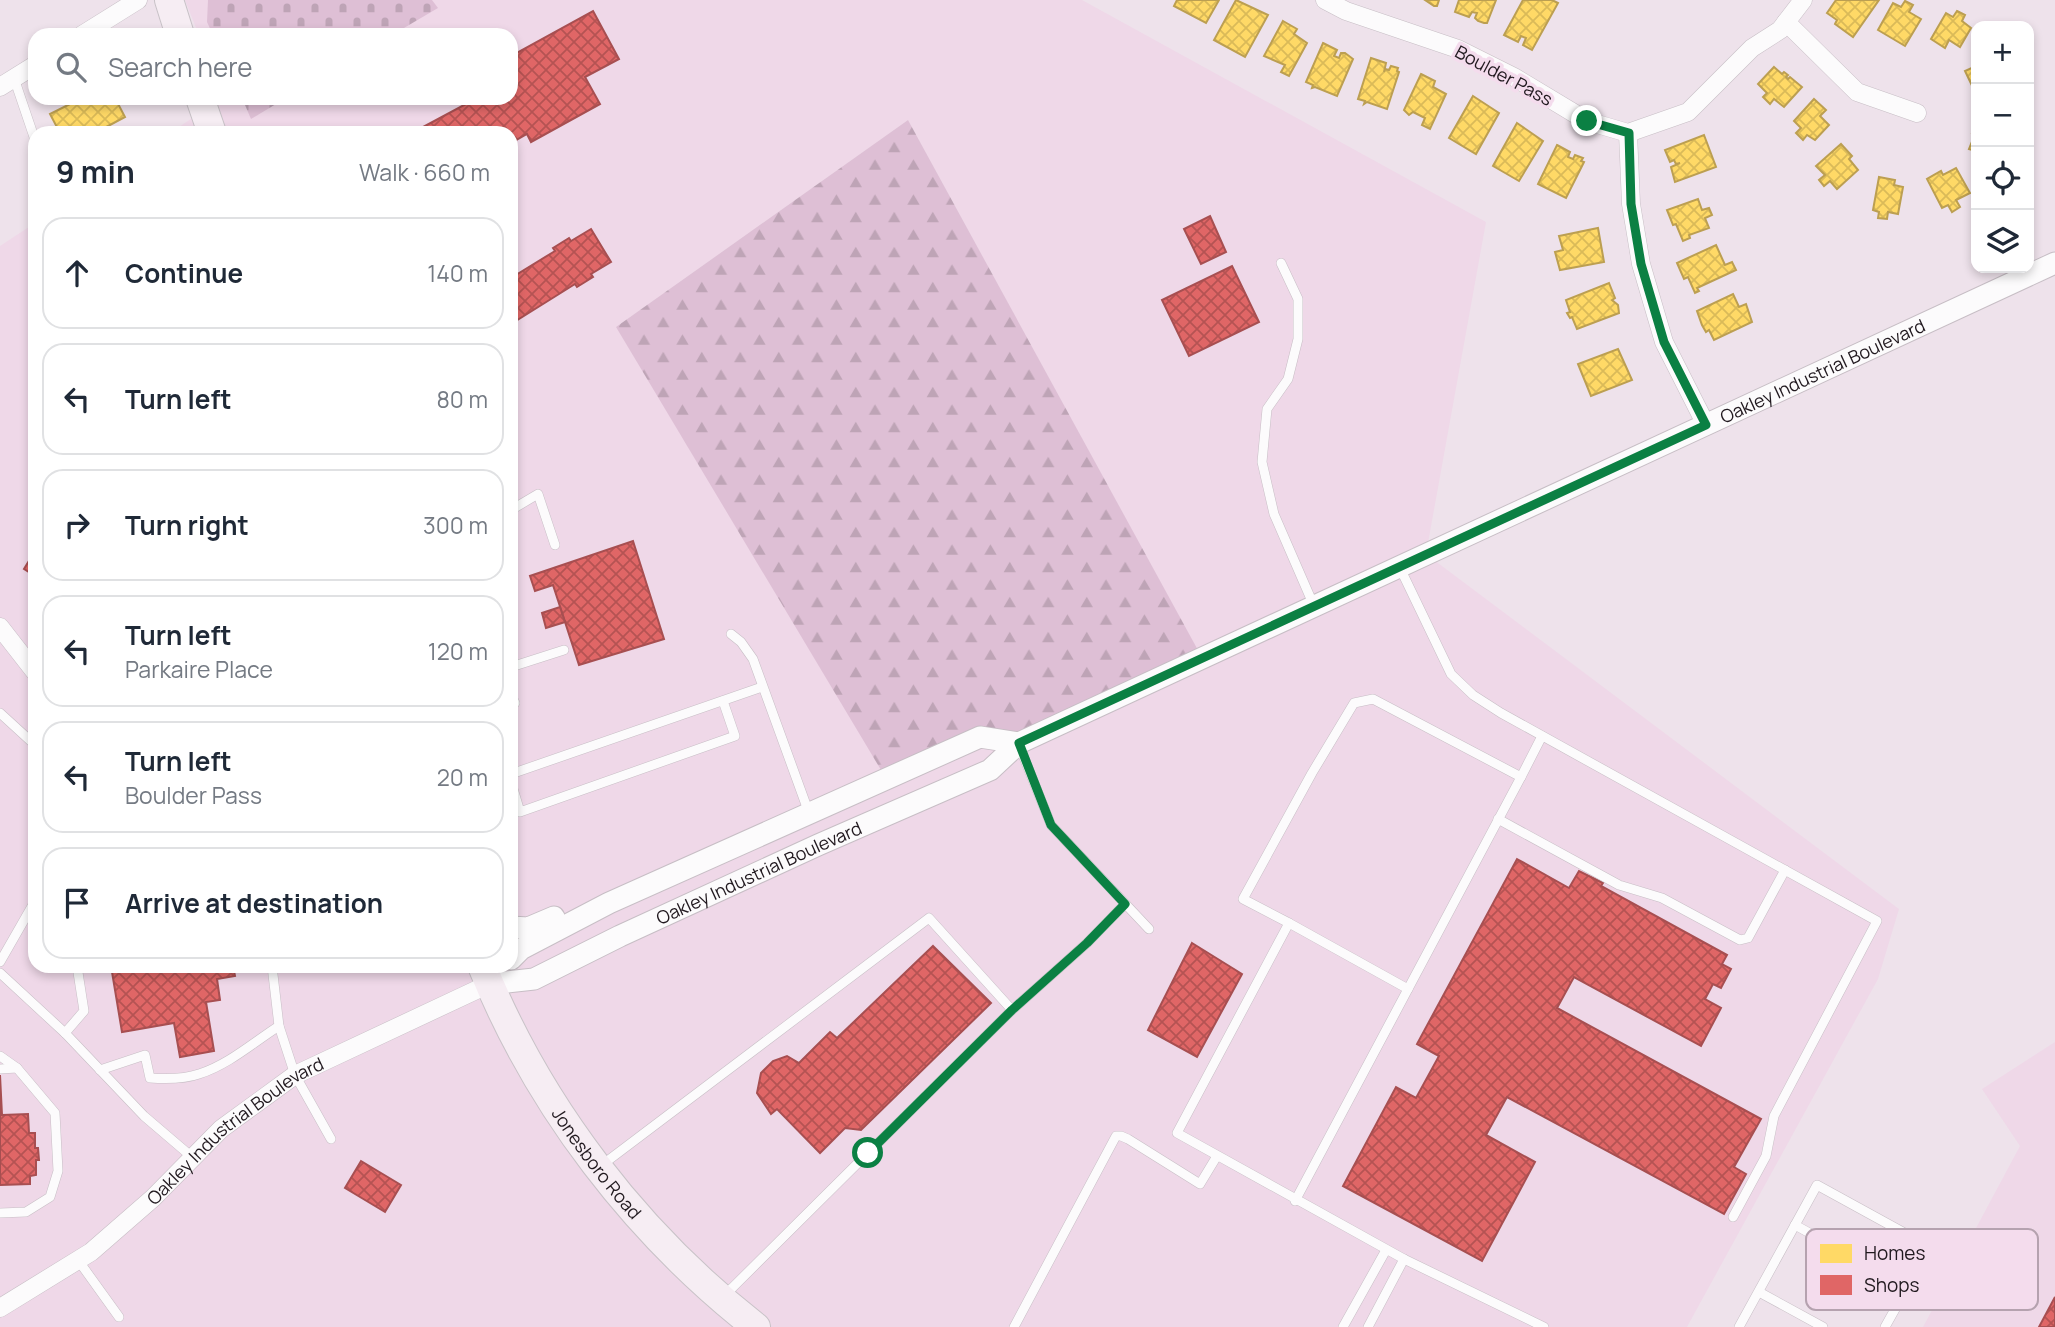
<!DOCTYPE html>
<html lang="en">
<head>
<meta charset="utf-8">
<style>
  :root { --surface:#fff; --page:#f6f6f7; --text:#1f2937; --muted:#747a83; --line:#e0e1e3 }
  body { margin:0; font-family:Manrope,sans-serif; background:var(--page); color:var(--text) }
  .controls { position:absolute; right:21px; top:21px; display:grid; overflow:hidden; border-radius:14px; box-shadow:0 4px 10px #0003 }
  .controls button { width:63px; height:63px; display:grid; place-items:center; padding:0; border:0; border-bottom:2px solid var(--line); background:var(--surface); color:var(--text); font:35px sans-serif }
  .stop { position:absolute; width:21px; height:21px; margin:-16px; border:5px solid #0b8043; border-radius:50%; background:#fff }
  .stop.end { background:#0b8043; border-color:#fff; box-shadow:0 2px 7px #0008 }
  .list { margin:0; padding:0; list-style:none }
  h2 { display:flex; justify-content:space-between; align-items:center; height:91px; margin:0; padding:0 28px; font-size:30px }
  h2 small { font-size:23px; font-weight:400; color:var(--muted) }
  .list li { display:grid; grid-template-columns:46px 1fr auto; gap:21px; align-items:center; box-sizing:border-box; height:112px; margin:0 14px 14px; padding:0 14px; border:2px solid var(--line); border-radius:21px }
  .list b { display:block; font-size:26px; white-space:nowrap }
  .list p { margin:0; font-size:23px; white-space:nowrap; color:var(--muted) }
  .list em { font-size:23px; font-style:normal; color:var(--muted) }
  .icon { flex:none; width:38px; height:38px; fill:none; stroke:currentColor; stroke-width:2; stroke-linecap:round; stroke-linejoin:round }
  .map { position:relative; flex:none; width:2055px; height:1327px; overflow:hidden }
  .search { position:absolute; background:var(--surface); box-shadow:0 4px 10px #0003; left:28px; top:28px; width:490px; height:77px; display:flex; align-items:center; gap:18px; box-sizing:border-box; padding:0 24px; border-radius:21px; color:var(--muted); font-size:26px }
  .panel { position:absolute; background:var(--surface); box-shadow:0 4px 10px #0003; left:28px; top:126px; width:490px; height:847px; border-radius:21px }
  .map>svg:first-child { display:block }
</style>
</head>
<body>
<div class="map">
<svg width="2055" height="1327" viewBox="0 0 2055 1327">
  <defs>
    <pattern id="forest-firs" width="22" height="20" patternUnits="userSpaceOnUse" patternTransform="scale(1.75)"><rect width="22" height="20" fill="#debfd5"/><path d="M5 1l3.5 6h-7zM16 11l3.5 6h-7z" fill="#bea4b6"/></pattern>
    <pattern id="cemetery-stones" width="16" height="16" patternUnits="userSpaceOnUse" patternTransform="scale(1.75)"><rect width="16" height="16" fill="#debfd5"/><path d="M2 7V4a2 2 0 0 1 4 0v3zM10 15v-3a2 2 0 0 1 4 0v3z" fill="#bea4b6"/></pattern>
    <pattern id="homes-cross-hatch" width="8" height="8" patternUnits="userSpaceOnUse" patternTransform="scale(1.75)"><rect width="8" height="8" fill="#ffd966"/><path d="M0 0l8 8M0 8l8-8" fill="none" stroke="#daba58"/></pattern>
    <pattern id="shops-cross-hatch" width="8" height="8" patternUnits="userSpaceOnUse" patternTransform="scale(1.75)"><rect width="8" height="8" fill="#e06666"/><path d="M0 0l8 8M0 8l8-8" fill="none" stroke="#b55353"/></pattern>
  </defs>
  <rect width="100%" height="100%" fill="#eee2eb"/>
  <!-- built -->
  <g fill="#efd8e8" fill-rule="evenodd">
    <path d="M185 0H1082L1486 222 1426 554 1899 909 1878 979 1687 1327H0V246L35 223V966H511V133H170L222 98H511V35H199ZM908 120 1204 662 616 327Z"/>
    <path d="M2055 1042V1327H1923L2020 1146 1982 1089Z"/>
  </g>
  <!-- forest -->
  <path fill="url(#forest-firs)" d="M908 120 1205 663 887 780 616 327Z"/>
  <!-- cemetery -->
  <g fill="url(#cemetery-stones)">
    <path d="M208 0H432L438 8 392 35H213L207 22Z"/>
    <path d="M242 98H286L251 119Z"/>
  </g>
  <!-- homes -->
  <g fill="url(#homes-cross-hatch)" stroke="#bc9f51" stroke-width="2">
    <path d="M1177 0H1219L1206 23 1174 6Z"/>
    <path d="M1236 0 1268 15 1245 57 1214 40Z"/>
    <path d="M1425 0H1439L1437 6H1434Z"/>
    <path d="M1459 0H1496L1487 23H1484L1478 21 1475 18 1477 13 1472 12 1469 17 1455 12Z"/>
    <path d="M1523 0H1552L1558 3 1532 50 1523 45 1526 38 1521 36 1518 42 1504 35Z"/>
    <path d="M1836 0H1879L1853 37 1835 24 1837 20 1827 13Z"/>
    <path d="M1905 1 1913 5 1909 12 1921 19 1905 46 1878 30 1893 3 1901 7Z"/>
    <path d="M1957 11 1965 15 1962 21 1971 28 1960 47 1949 40 1945 48 1931 39 1946 13 1953 17Z"/>
    <path d="M1283 21 1297 29 1294 34 1307 43 1289 76 1281 72 1285 65 1264 56Z"/>
    <path d="M1323 43 1337 50 1334 56 1339 58 1341 53H1345L1353 59 1337 96 1315 87 1312 88 1313 85 1306 82Z"/>
    <path d="M1371 58 1386 63 1384 72 1385 69 1389 70 1391 66 1398 68 1397 71 1399 72 1387 109 1367 102 1364 104 1365 101 1358 99Z"/>
    <path d="M1976 66V94L1965 71Z"/>
    <path d="M1774 67 1782 74 1784 72 1788 75 1786 77 1788 79 1790 77 1802 87 1784 107 1774 99 1770 104 1763 97 1767 93 1758 84Z"/>
    <path d="M1421 74 1435 81 1433 87 1446 94 1430 129 1422 125 1425 118 1413 112 1409 115 1404 110Z"/>
    <path d="M1473 96 1499 113 1476 154 1449 138Z"/>
    <path d="M82 98H115L125 117 95 133H60L50 114Z"/>
    <path d="M1814 99 1826 110 1820 116 1829 125 1815 140 1807 135 1803 140 1796 133 1801 128 1794 121Z"/>
    <path d="M1976 121V151L1969 149 1975 134 1972 133Z"/>
    <path d="M1517 123 1543 141 1519 181 1493 166Z"/>
    <path d="M1704 135 1716 167 1675 182 1671 167 1680 163 1676 164 1674 160 1670 162 1665 150Z"/>
    <path d="M1841 144 1852 156 1849 159 1858 170 1837 189 1830 181 1824 186 1819 180 1825 175 1816 166Z"/>
    <path d="M1557 145 1570 152 1568 157 1573 159 1575 155 1583 158 1581 161 1584 162 1566 198 1538 184Z"/>
    <path d="M1956 168 1970 193 1956 200 1960 207 1952 212 1948 205 1942 208 1927 179 1941 171 1943 175Z"/>
    <path d="M1879 177 1895 180 1894 185 1903 187 1898 214 1888 212 1887 219 1878 218 1879 212 1873 210Z"/>
    <path d="M1698 199 1702 210 1709 208 1712 215 1705 218 1709 228 1689 235 1690 238 1683 241 1676 224 1673 225 1667 210Z"/>
    <path d="M1598 228 1604 262 1560 270 1555 252 1563 250 1559 236Z"/>
    <path d="M1716 245 1725 265 1732 262 1736 270 1697 288 1699 291 1695 293 1688 277 1684 279 1677 263Z"/>
    <path d="M1609 283 1615 298 1612 300 1618 305 1619 313 1577 329 1572 317 1570 318 1567 313 1570 312 1566 300Z"/>
    <path d="M1733 294 1739 307 1746 304 1752 322 1714 340 1709 330 1706 332 1702 325 1697 311Z"/>
    <path d="M1618 349 1632 380 1591 396 1578 364Z"/>
  </g>
  <!-- shops -->
  <g fill="url(#shops-cross-hatch)" stroke="#a74f51" stroke-width="2">
    <path d="M593 11 619 59 585 77 600 104 531 142 527 134 511 143V133H412L477 98H511V56Z"/>
    <path d="M1210 216 1226 252 1201 264 1184 229Z"/>
    <path d="M591 229 611 262 591 274 593 277 577 287 575 284 511 324V278L555 251 553 248 569 238 571 241Z"/>
    <path d="M1232 266 1259 322 1189 356 1162 300Z"/>
    <path d="M633 541 664 639 579 665 553 585 535 591 530 576Z"/>
    <path d="M35 551V576L24 569Z"/>
    <path d="M560 607 565 622 546 628 542 613Z"/>
    <path d="M1517 859 1569 888 1579 871 1603 883 1601 886 1727 955 1722 964 1731 969 1721 988 1713 984 1705 999 1721 1008 1701 1046 1574 977 1557 1008 1761 1119 1734 1167 1746 1174 1724 1214 1507 1097 1486 1135 1535 1162 1482 1261 1343 1186 1396 1087 1416 1098 1439 1056 1417 1044Z"/>
    <path d="M1192 943 1242 974 1197 1057 1148 1030Z"/>
    <path d="M933 946 991 1003 861 1130 845 1128 820 1153 777 1109 771 1114 757 1093 761 1073 773 1061 787 1056 799 1063 830 1032 837 1038Z"/>
    <path d="M111 966H233L235 976 217 979 220 1000 206 1002 214 1051 180 1057 174 1023 122 1032Z"/>
    <path d="M0 1075 2 1115 28 1114 29 1133H35V1148H38L39 1160H36V1175L30 1176V1184L0 1185Z"/>
    <path d="M361 1161 401 1185 385 1212 345 1188Z"/>
    <path d="M2055 1297V1327H2039Z"/>
  </g>
  <g fill="none" stroke-linecap="round" stroke-linejoin="round">
    <!-- service casing -->
    <g stroke="#c7bec5" stroke-width="10">
      <g id="service">
        <path d="M14 78 35 140"/>
        <path d="M1281 263 1298 299V339L1288 379 1267 409 1262 462 1274 514 1314 606"/>
        <path d="M511 510 538 494 555 545"/>
        <path d="M1400 568 1451 674 1473 695 1501 713 1877 921 1774 1116 1766 1156 1733 1217"/>
        <path d="M731 634 741 642 753 659 809 813"/>
        <path d="M511 667 564 650"/>
        <path d="M511 695 515 703"/>
        <path d="M0 713 35 745"/>
        <path d="M1019 745 1051 825 1149 929"/>
        <path d="M511 774 762 687"/>
        <path d="M1521 777 1542 736"/>
        <path d="M511 782 520 812 735 736 723 701"/>
        <path d="M1498 819 1619 885 1662 898 1740 940 1748 938 1785 870"/>
        <path d="M1289 923 1243 899 1312 773 1354 703 1373 699 1521 777 1408 989"/>
        <path d="M0 962 35 901"/>
        <path d="M272 966 279 1026 295 1075 331 1139"/>
        <path d="M0 973 65 1033 144 1116 192 1157"/>
        <path d="M65 1033 84 1011 77 966"/>
        <path d="M0 1056 17 1068 55 1113 58 1171 50 1197 26 1212 0 1213"/>
        <path d="M0 1069 17 1068"/>
        <path d="M100 1070 145 1055 150 1078C165 1079 185 1079 199 1074 228 1065 254 1042 279 1026"/>
        <path d="M602 1165 929 918 1012 1010"/>
        <path d="M1295 1201 1408 989 1289 923 1177 1133 1404 1259 1544 1327"/>
        <path d="M1795 1225 1907 1287"/>
        <path d="M78 1260 119 1317"/>
        <path d="M1759 1292 1823 1327"/>
        <path d="M724 1296 1012 1010 1087 943 1125 904"/>
        <path d="M1014 1327 1116 1136H1121L1128 1139 1200 1184 1217 1156"/>
        <path d="M1343 1327 1386 1250"/>
        <path d="M1368 1327 1404 1259"/>
        <path d="M1739 1327 1817 1185 1930 1247 1885 1327"/>
      </g>
    </g>
    <!-- minor casing -->
    <g stroke="#c7bec5" stroke-width="19">
      <g id="minor">
        <path d="M1325 0 1346 11 1458 49 1514 77 1587 121 1628 133 1688 112 1752 48 1780 30 1803 0"/>
        <path d="M1786 22 1857 92 1917 113"/>
        <path d="M82 35 138 0"/>
        <path d="M0 87 35 65"/>
        <path d="M1628 133 1631 204 1641 264 1664 342 1706 425"/>
        <path d="M0 627 35 672"/>
        <path id="s1" d="M0 1308 91 1252 153 1198 221 1129 295 1075 489 984"/>
      </g>
    </g>
    <!-- tertiary casing -->
    <g stroke="#c7bec5" stroke-width="23">
      <g id="tertiary">
        <path d="M511 927 528 928 554 917"/>
        <path d="M511 959 521 949 609 903 980 737 1019 743"/>
        <path id="s2" d="M489 984 534 979 620 936 818 845 990 770 1019 743 2055 263"/>
      </g>
    </g>
    <!-- trunk casing -->
    <g stroke="#c8c2c7" stroke-width="30">
      <g id="trunk">
        <path d="M169 0 180 35"/>
        <path d="M200 98 212 133"/>
        <path id="s3" d="M482 966C539 1107 636 1233 756 1327"/>
      </g>
    </g>
    <!-- service -->
    <use href="#service" stroke="#fcfbfc" stroke-width="9"/>
    <!-- minor -->
    <use href="#minor" stroke="#fcfbfc" stroke-width="18"/>
    <!-- tertiary -->
    <use href="#tertiary" stroke="#fcfbfc" stroke-width="21"/>
    <!-- trunk -->
    <use href="#trunk" stroke="#f6edf3" stroke-width="28"/>
  </g>
  <g fill="none" stroke-linecap="round" stroke-linejoin="round">
    <!-- route -->
    <path stroke="#0b8043" stroke-width="9" d="M868 1153 1012 1010 1087 943 1125 904 1051 825 1019 743 1706 425 1664 342 1641 264 1631 204 1629 133 1587 121"/>
  </g>
  <g text-anchor="middle" dominant-baseline="central" stroke-width="7" stroke-linejoin="round" paint-order="stroke">
    <!-- street labels -->
    <g font-size="18" fill="#21191f" stroke="#f4dced">
      <text transform="translate(1504 75) rotate(28)">Boulder Pass</text>
      <text stroke="none"><textPath href="#s2" startOffset="1472">Oakley Industrial Boulevard</textPath></text>
      <text stroke="none"><textPath href="#s2" startOffset="294">Oakley Industrial Boulevard</textPath></text>
      <text stroke="none"><textPath href="#s1" startOffset="296">Oakley Industrial Boulevard</textPath></text>
      <text stroke="none"><textPath href="#s3" startOffset="229">Jonesboro Road</textPath></text>
    </g>
  </g>
  <!-- legend -->
  <rect x="1806" y="1229" width="232" height="81" rx="10" fill="#f4dced" stroke="#b5a2af" stroke-width="2"/>
  <rect x="1820" y="1244" width="32" height="19" fill="#ffd966"/>
  <rect x="1820" y="1275" width="32" height="20" fill="#e06666"/>
  <g font-size="19" fill="#21191f">
    <text x="1864" y="1260">Homes</text>
    <text x="1864" y="1292">Shops</text>
  </g>
</svg>
<div class="controls">
<button>+</button>
<button>−</button>
<button><svg class="icon" aria-label="locate" viewBox="0 0 24 24"><circle cx="12" cy="12" r="6"/><path d="M12 2v4M12 18v4M2 12h4M18 12h4"/></svg></button>
<button><svg class="icon" aria-label="layers" viewBox="0 0 24 24"><path d="M12 4l9 5-9 5-9-5zM3 14l9 5 9-5"/></svg></button>
</div>
<div class="stop" style="left:868px;top:1153px"></div>
<div class="stop end" style="left:1587px;top:121px"></div>
<div class="search"><svg class="icon" aria-label="search" viewBox="0 0 24 24"><circle cx="10" cy="10" r="6"/><path d="M15 15l6 6"/></svg>Search here</div>
<section class="panel">
<h2>9 min<small>Walk · 660 m</small></h2>
<ul class="list">
<li><svg class="icon" aria-label="ahead" viewBox="0 0 24 24"><path d="M12 20V5M6 11l6-6 6 6"/></svg><div><b>Continue</b></div><em>140 m</em></li>
<li><svg class="icon" aria-label="left" viewBox="0 0 24 24"><path d="M17 20v-9H6M10 6l-5 5 5 5"/></svg><div><b>Turn left</b></div><em>80 m</em></li>
<li><svg class="icon" aria-label="right" viewBox="0 0 24 24"><path d="M7 20v-9h11M14 6l5 5-5 5"/></svg><div><b>Turn right</b></div><em>300 m</em></li>
<li><svg class="icon" aria-label="left" viewBox="0 0 24 24"><path d="M17 20v-9H6M10 6l-5 5 5 5"/></svg><div><b>Turn left</b><p>Parkaire Place</p></div><em>120 m</em></li>
<li><svg class="icon" aria-label="left" viewBox="0 0 24 24"><path d="M17 20v-9H6M10 6l-5 5 5 5"/></svg><div><b>Turn left</b><p>Boulder Pass</p></div><em>20 m</em></li>
<li><svg class="icon" aria-label="arrive" viewBox="0 0 24 24"><path d="M6 21V4h12l-3 4 3 4H6"/></svg><div><b>Arrive at destination</b></div></li>
</ul>
</section>
</div>
</body>
</html>
